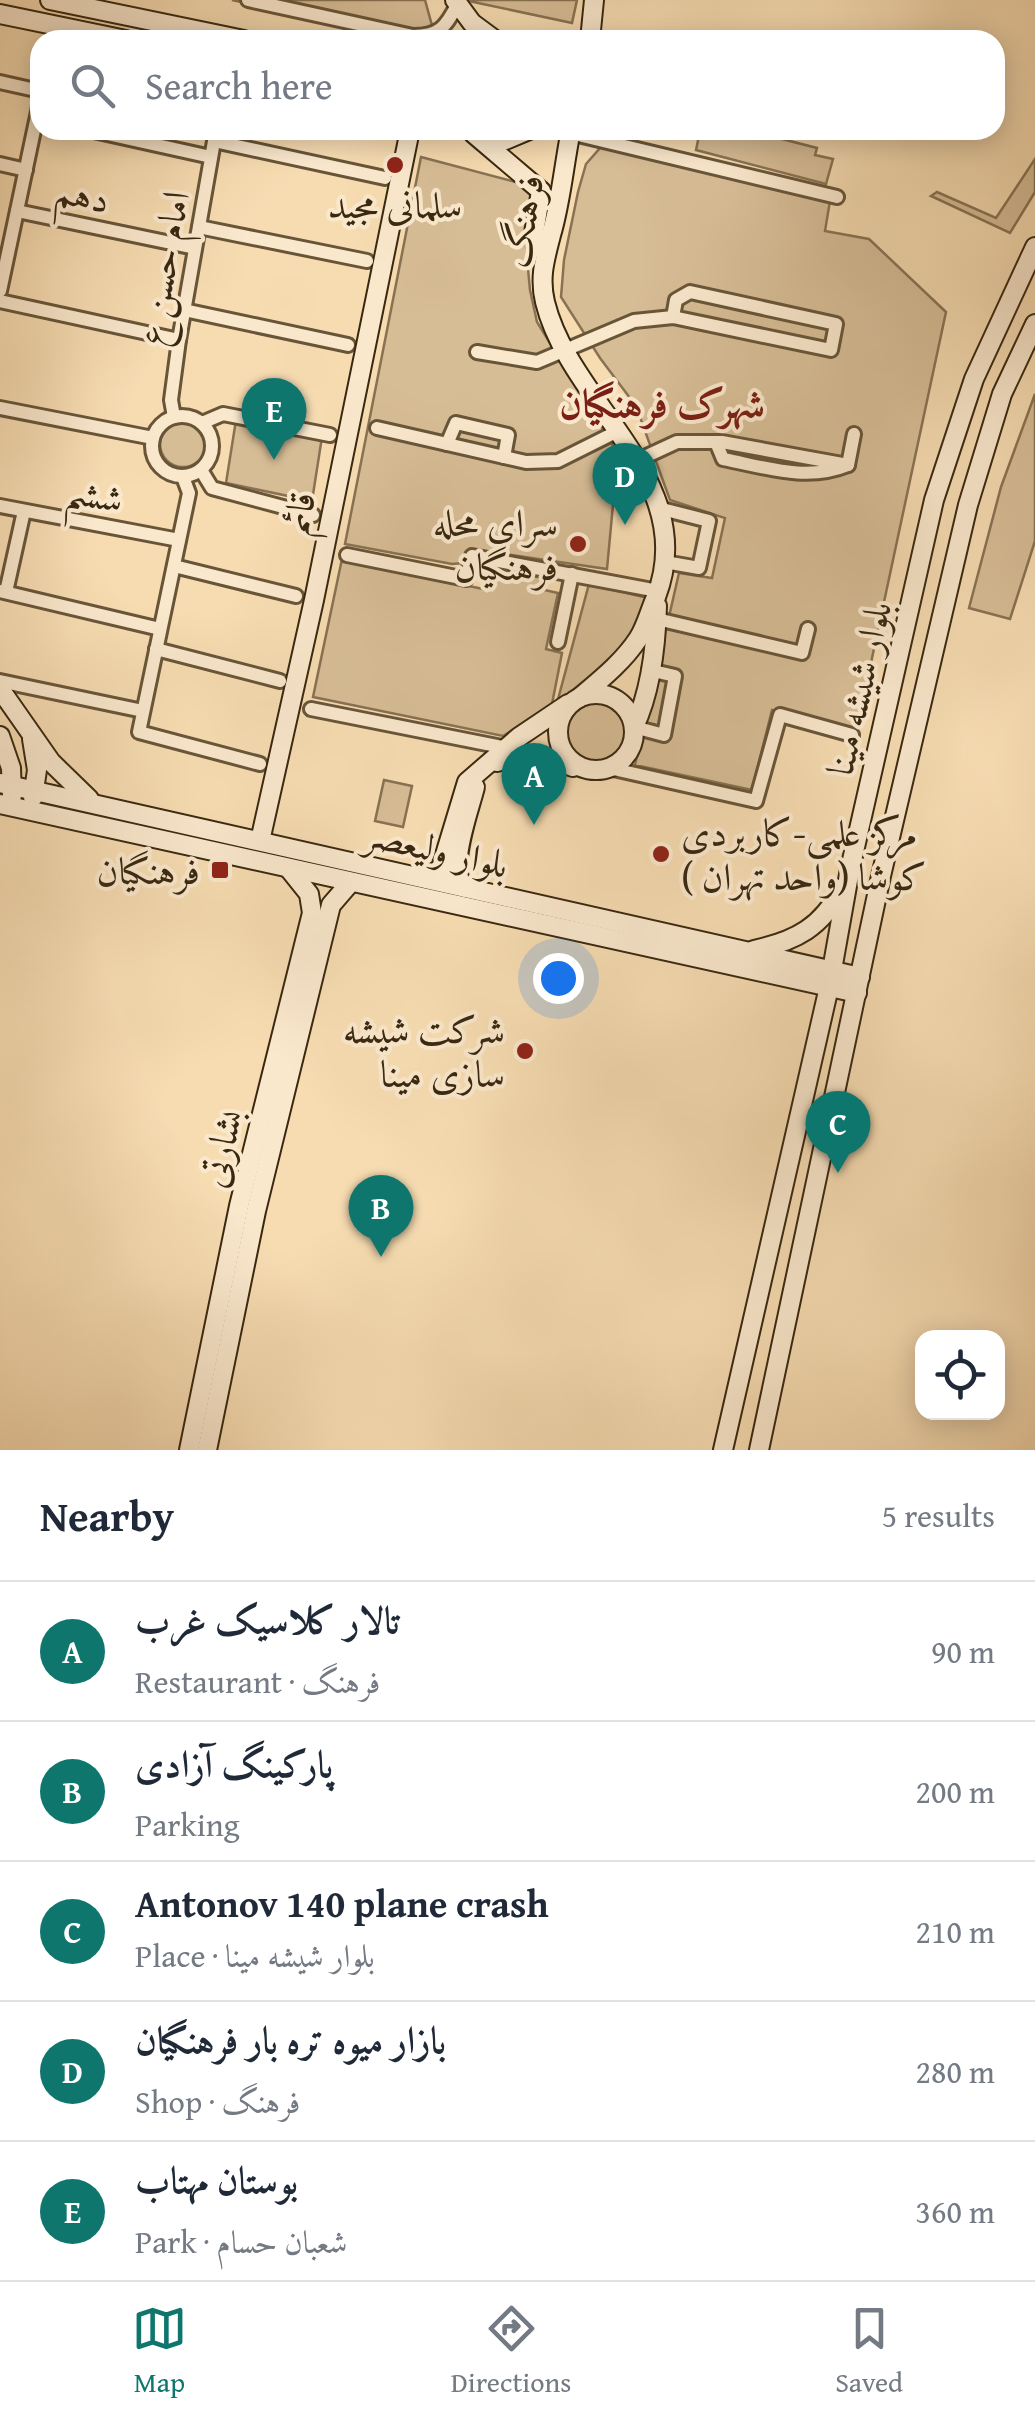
<!DOCTYPE html>
<html lang="en">
<head>
<meta charset="utf-8">
<style>
  :root { --surface:#fff; --page:#f6f6f7; --text:#1f2937; --muted:#747a83; --line:#e0e1e3; --accent:#0f766e }
  body { margin:0; font-family:"Gentium Book Plus",Amiri,serif; background:var(--page); color:var(--text) }
  .controls { position:absolute; right:30px; bottom:30px; display:grid; overflow:hidden; border-radius:20px; box-shadow:0 5px 25px #0003 }
  .controls button { width:90px; height:90px; display:grid; place-items:center; padding:0; border:0; border-bottom:2px solid var(--line); background:var(--surface); color:var(--text); font:50px sans-serif }
  .you { position:absolute; left:558px; top:978px; width:35px; height:35px; margin:-25px; border:8px solid #fff; border-radius:50%; background:#1a73e8; box-shadow:0 0 0 15px #1a73e833 }
  .badge { display:grid; place-items:center; width:65px; height:65px; border-radius:50%; background:var(--accent); color:#fff; font-size:32px; font-weight:700 }
  .pin { position:absolute; translate:-50% -82px; filter:drop-shadow(0 2px 5px #0008) }
  .pin::after { content:''; position:absolute; top:52px; width:35px; height:30px; background:inherit; clip-path:polygon(0 0,100% 0,50% 100%) }
  .list { margin:0; padding:0; list-style:none }
  h2 { display:flex; justify-content:space-between; align-items:center; height:130px; margin:0; padding:0 40px; font-size:42px }
  h2 small { font-size:32px; font-weight:400; color:var(--muted) }
  .list li { display:grid; grid-template-columns:65px 1fr auto; gap:30px; align-items:center; box-sizing:border-box; height:140px; padding:0 40px; border-top:2px solid var(--line) }
  .list b { display:block; font-size:38px; white-space:nowrap }
  .list p { margin:0; font-size:32px; white-space:nowrap; color:var(--muted) }
  .list em { font-size:32px; font-style:normal; color:var(--muted) }
  .icon { flex:none; width:55px; height:55px; fill:none; stroke:currentColor; stroke-width:2; stroke-linecap:round; stroke-linejoin:round }
  .map { position:relative; flex:none; width:1035px; height:1450px; overflow:hidden }
  .search { position:absolute; background:var(--surface); box-shadow:0 5px 25px #0003; left:30px; right:30px; top:30px; height:110px; display:flex; align-items:center; gap:25px; box-sizing:border-box; padding:0 35px; border-radius:30px; color:var(--muted); font-size:38px }
  .sheet { height:830px; background:var(--surface) }
  nav { display:flex; justify-content:space-around; align-items:center; box-sizing:border-box; height:140px; border-top:2px solid var(--line); background:var(--surface); font-size:28px; color:var(--muted) }
  nav a { display:grid; justify-items:center; gap:5px }
  nav .on { color:var(--accent) }
  .map>svg:first-child { display:block }
</style>
</head>
<body>
<div class="map">
<svg width="1035" height="1450" viewBox="0 0 1035 1450">
  <rect width="100%" height="100%" fill="#f7dcb2"/>
  <filter id="stains"><feTurbulence type="fractalNoise" baseFrequency=".002" numOctaves="4"/><feColorMatrix values="0 0 0 0 .2 0 0 0 0 .09 0 0 0 0 .02 0 0 0 .5 -.17"/></filter>
  <radialGradient id="worn" r=".72"><stop offset=".6" stop-color="#630" stop-opacity="0"/><stop offset="1" stop-color="#630" stop-opacity=".3"/></radialGradient>
  <!-- green -->
  <g fill="#d7bd96" stroke="#887253" stroke-width="2.5">
    <path d="M232 0H425L436 40H419Z"/>
    <path d="M464 0H577L572 23Z"/>
    <path d="M713 130H747L817 148 815 155 833 159 826 184 696 150 700 131 711 134Z"/>
    <path d="M601 147 830 201 825 231 869 239 946 312 856 733 772 710 752 790 635 765 679 573 712 578 725 518 670 500 636 406 600 358 561 297 564 260 578 192 586 164Z"/>
    <path d="M421 157 531 186 526 247 530 290 537 322 639 488 632 481 615 483 607 569 470 549 463 563 452 564 345 544Z"/>
    <path d="M1035 159V192L1010 233 931 196 937 192 996 218Z"/>
    <path d="M1035 394V541L1010 619 969 608 1001 487Z"/>
    <path d="M236 420 322 437 312 501 226 483Z"/>
    <circle cx="183" cy="444" r="23"/>
    <path d="M342 559 483 589 488 567 542 578 540 589 558 593 546 649 562 653 552 704 503 736 313 697Z"/>
    <path d="M589 584 652 599C626 653 605 669 557 703Z"/>
    <circle cx="596" cy="731" r="31"/>
    <path d="M384 780 412 786 403 827 375 821Z"/>
  </g>
  <g fill="none" stroke-linecap="round" stroke-linejoin="round">
    <!-- street casing -->
    <g stroke="#685538" stroke-width="18">
      <g id="street">
        <path d="M248 0 413 36C439 36 446 27 457 5"/>
        <path d="M0 82 40 91"/>
        <path d="M89 130 211 157"/>
        <path d="M570 133 837 197"/>
        <path d="M214 141 385 178"/>
        <path d="M0 164 26 170"/>
        <path d="M17 211 195 248"/>
        <path d="M199 227 367 261"/>
        <path d="M0 291 40 102"/>
        <path d="M0 301 179 340"/>
        <path d="M184 310 348 345"/>
        <path d="M477 352 537 362 634 321 673 317 831 350 836 324 690 292 676 300 673 317"/>
        <path d="M0 408 153 438"/>
        <circle cx="182" cy="446" r="30"/>
        <path d="M174 417 171 400 179 340 216 130"/>
        <path d="M202 423 223 414 330 435"/>
        <path d="M377 428 526 462 558 461 618 431"/>
        <path d="M716 442 723 459C765 467 807 482 848 465L854 434"/>
        <path d="M447 444 456 423 508 435 504 457"/>
        <path d="M636 461 677 442H722L848 465"/>
        <path d="M201 470 212 488 313 515"/>
        <path d="M183 477 189 493 139 732 260 764"/>
        <path d="M0 506 179 540"/>
        <path d="M662 509 709 521 699 568 665 562"/>
        <path d="M347 555 466 579 472 556 658 591"/>
        <path d="M174 566 296 596"/>
        <path d="M0 591 160 629"/>
        <path d="M6 592 24 511"/>
        <path d="M657 619 802 653 808 629"/>
        <path d="M558 642 572 574"/>
        <path d="M156 649 280 681"/>
        <path d="M0 681 143 711"/>
        <path d="M311 709 507 748"/>
        <path d="M634 727 664 735 675 676 649 670"/>
        <path d="M609 768 756 801 780 715 852 735"/>
      </g>
    </g>
    <!-- secondary casing -->
    <g stroke="#392810" stroke-width="22">
      <g id="secondary">
        <path d="M50 0 244 40"/>
        <path d="M455 0 472 23 495 40"/>
        <path d="M0 14 126 40"/>
        <path d="M590 40 594 0"/>
        <path d="M571 130C564 164 561 202 551 235 545 259 539 277 545 302 570 405 701 480 656 597 650 610 646 627 638 639 623 662 599 681 579 698"/>
        <path d="M474 134 541 191 534 233 544 252"/>
        <path d="M482 138 503 141 529 130"/>
        <path d="M0 689 51 762 89 799"/>
        <circle cx="596" cy="732" r="38"/>
        <path d="M634 727C651 691 656 645 657 606"/>
        <path d="M0 736 11 768 12 796"/>
        <path d="M32 739 37 770 33 797"/>
        <path d="M497 762C525 751 545 756 573 767"/>
        <path d="M0 783 860 977"/>
        <path d="M0 804 857 993"/>
        <path d="M260 841 314 600 410 130"/>
        <path d="M422 876 432 875 441 868 467 782 519 737 568 704"/>
        <path d="M466 888C445 873 469 812 475 787"/>
        <path d="M754 950C796 941 822 927 842 888"/>
        <path d="M189 1450 239 1206 312 913 309 894 289 869"/>
        <path d="M207 1450 256 1211 331 905 350 883"/>
        <path d="M723 1450 829 987 850 869 934 500 974 379 1035 247"/>
        <path d="M759 1450 881 876 968 505 1002 394 1035 324"/>
      </g>
    </g>
    <!-- street -->
    <use href="#street" stroke="#fae8cd" stroke-width="12"/>
    <!-- secondary -->
    <use href="#secondary" stroke="#fae8cd" stroke-width="18"/>
  </g>
  <!-- markers -->
  <g fill="#8f2418" stroke="#fae8cd" stroke-width="4">
    <circle cx="395" cy="165" r="10"/>
    <circle cx="578" cy="544" r="10"/>
    <circle cx="661" cy="854" r="10"/>
    <rect x="210" y="860" width="20" height="20" rx="5"/>
    <circle cx="525" cy="1051" r="10"/>
  </g>
  <g text-anchor="middle" dominant-baseline="central" stroke-width="8" stroke-linejoin="round" paint-order="stroke">
    <!-- street labels -->
    <g font-size="38" fill="#392810" stroke="#fae8cd">
      <text transform="translate(83 194) rotate(12)">دهم</text>
      <text transform="translate(522 221) rotate(-80)">فرهنگ</text>
      <text transform="translate(162 268) rotate(-80)">امام حسن ع</text>
      <text transform="translate(95 494) rotate(11)">ششم</text>
      <text transform="translate(298 513) rotate(-79)">قائم</text>
      <text transform="translate(858 688) rotate(-77)">بلوار شیشه مینا</text>
      <text transform="translate(437 848) rotate(13)">بلوار ولیعصر</text>
      <text transform="translate(220 1148) rotate(-76)">بشارتی</text>
    </g>
    <!-- poi labels -->
    <g font-size="38" fill="#392810" stroke="#fae8cd" text-anchor="end">
      <text x="395" y="204" text-anchor="middle">سلمانی مجید</text>
      <text x="558" y="522">سرای محله<tspan x="558" dy="44">فرهنگیان</tspan></text>
      <text x="681" y="832" text-anchor="start">مرکز علمی-کاربردی<tspan x="681" dy="44">کوشا (واحد تهران )</tspan></text>
      <text x="200" y="870">فرهنگیان</text>
      <text x="505" y="1029">شرکت شیشه<tspan x="505" dy="44">سازی مینا</tspan></text>
    </g>
    <!-- neighbourhood labels -->
    <g font-size="40" font-weight="bold" fill="#7a1f14" stroke="#fae8cd">
      <text x="662" y="402">شهرک فرهنگیان</text>
    </g>
  </g>
  <rect width="100%" height="100%" filter="url(#stains)"/>
  <rect width="100%" height="100%" fill="url(#worn)"/>
</svg>
<div class="controls">
<button><svg class="icon" aria-label="locate" viewBox="0 0 24 24"><circle cx="12" cy="12" r="6"/><path d="M12 2v4M12 18v4M2 12h4M18 12h4"/></svg></button>
</div>
<div class="you"></div>
<div class="pin badge" style="left:534px;top:825px">A</div>
<div class="pin badge" style="left:381px;top:1257px">B</div>
<div class="pin badge" style="left:838px;top:1173px">C</div>
<div class="pin badge" style="left:625px;top:525px">D</div>
<div class="pin badge" style="left:274px;top:460px">E</div>
<div class="search"><svg class="icon" aria-label="search" viewBox="0 0 24 24"><circle cx="10" cy="10" r="6"/><path d="M15 15l6 6"/></svg>Search here</div>
</div>
<section class="sheet">
<h2>Nearby<small>5 results</small></h2>
<ul class="list">
<li><span class="badge">A</span><div><b>تالار کلاسیک غرب</b><p>Restaurant · فرهنگ</p></div><em>90 m</em></li>
<li><span class="badge">B</span><div><b>پارکینگ آزادی</b><p>Parking</p></div><em>200 m</em></li>
<li><span class="badge">C</span><div><b>Antonov 140 plane crash</b><p>Place · بلوار شیشه مینا</p></div><em>210 m</em></li>
<li><span class="badge">D</span><div><b>بازار میوه تره بار فرهنگیان</b><p>Shop · فرهنگ</p></div><em>280 m</em></li>
<li><span class="badge">E</span><div><b>بوستان مهتاب</b><p>Park · شعبان حسام</p></div><em>360 m</em></li>
</ul>
</section>
<nav>
<a class="on"><svg class="icon" aria-label="map" viewBox="0 0 24 24"><path d="M3 6l6-2 6 2 6-2v14l-6 2-6-2-6 2zM9 4v14M15 6v14"/></svg>Map</a>
<a><svg class="icon" aria-label="directions" viewBox="0 0 24 24"><path d="M12 3l9 9-9 9-9-9zM9 14v-3h6M13 9l2 2-2 2"/></svg>Directions</a>
<a><svg class="icon" aria-label="saved" viewBox="0 0 24 24"><path d="M7 4h10v16l-5-4-5 4z"/></svg>Saved</a>
</nav>
</body>
</html>
